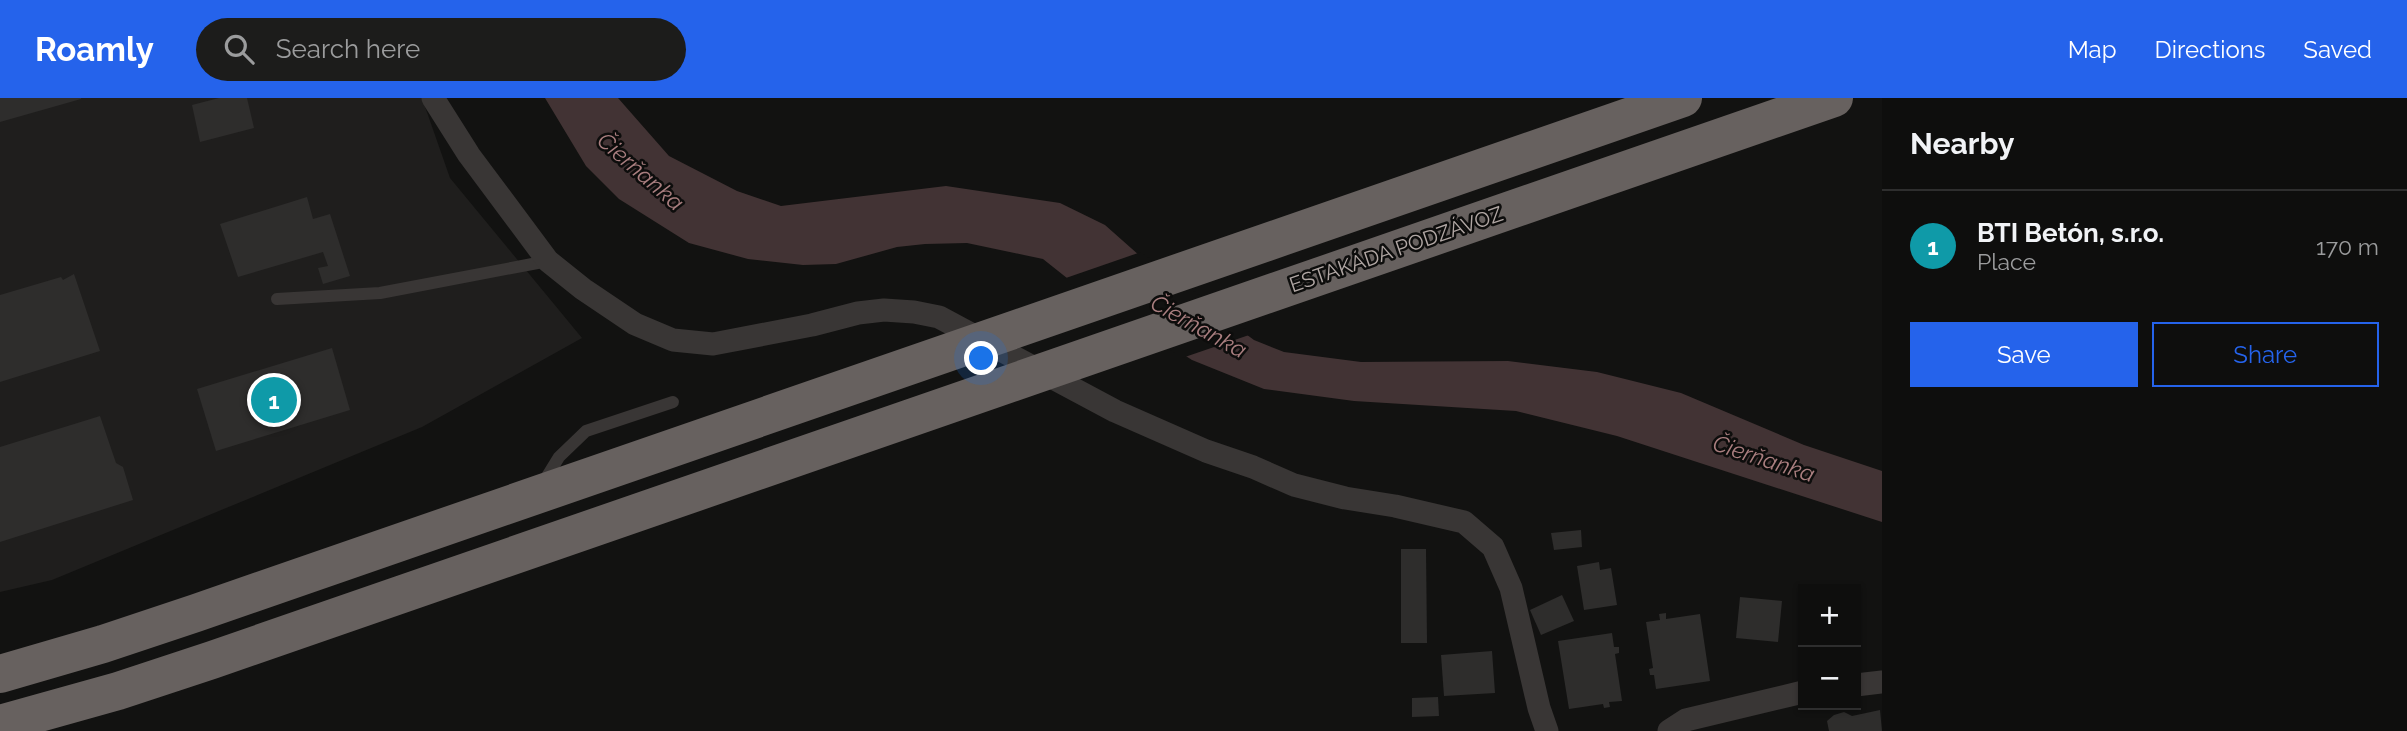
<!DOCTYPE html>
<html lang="en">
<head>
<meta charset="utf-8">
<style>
  :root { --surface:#0e0e0d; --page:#1c1c1b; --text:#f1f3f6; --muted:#9b9c9d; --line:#2e2e2e; --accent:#2563eb }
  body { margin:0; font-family:Raleway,sans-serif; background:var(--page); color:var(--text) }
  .controls { position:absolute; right:21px; bottom:21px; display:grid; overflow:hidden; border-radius:0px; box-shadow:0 2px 5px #0004 }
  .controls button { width:63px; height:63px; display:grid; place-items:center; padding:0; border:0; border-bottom:2px solid var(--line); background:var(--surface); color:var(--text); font:35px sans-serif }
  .you { position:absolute; left:982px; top:261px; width:24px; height:24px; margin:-18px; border:5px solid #fff; border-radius:50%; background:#1a73e8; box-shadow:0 0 0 10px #1a73e833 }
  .badge { display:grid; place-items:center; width:46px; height:46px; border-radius:50%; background:var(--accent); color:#fff; font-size:23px; font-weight:700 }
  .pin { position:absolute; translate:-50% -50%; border:4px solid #fff; box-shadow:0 2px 7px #0006 }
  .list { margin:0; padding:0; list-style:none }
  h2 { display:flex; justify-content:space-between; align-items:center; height:91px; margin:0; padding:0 28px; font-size:30px }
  h2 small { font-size:23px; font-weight:400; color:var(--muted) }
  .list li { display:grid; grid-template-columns:46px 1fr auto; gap:21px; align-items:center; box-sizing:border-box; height:112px; padding:0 28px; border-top:2px solid var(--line) }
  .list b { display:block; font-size:26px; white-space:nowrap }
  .list p { margin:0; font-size:23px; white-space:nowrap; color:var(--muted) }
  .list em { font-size:23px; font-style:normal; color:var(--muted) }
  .actions { display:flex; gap:14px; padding:21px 28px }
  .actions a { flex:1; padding:16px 0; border:2px solid var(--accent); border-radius:0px; text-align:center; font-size:24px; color:var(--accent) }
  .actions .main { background:var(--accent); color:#fff }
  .icon { flex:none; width:38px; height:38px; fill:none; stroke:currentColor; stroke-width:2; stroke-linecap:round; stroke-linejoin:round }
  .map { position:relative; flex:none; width:1882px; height:633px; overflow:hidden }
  header { display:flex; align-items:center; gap:42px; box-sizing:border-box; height:98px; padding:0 35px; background:var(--accent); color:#fff }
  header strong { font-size:33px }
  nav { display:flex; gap:38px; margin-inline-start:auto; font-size:24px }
  .search { width:490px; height:63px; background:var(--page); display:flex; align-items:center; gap:18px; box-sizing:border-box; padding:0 24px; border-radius:38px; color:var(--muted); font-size:26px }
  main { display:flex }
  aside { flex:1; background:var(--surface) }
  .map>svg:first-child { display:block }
</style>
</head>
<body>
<header>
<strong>Roamly</strong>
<div class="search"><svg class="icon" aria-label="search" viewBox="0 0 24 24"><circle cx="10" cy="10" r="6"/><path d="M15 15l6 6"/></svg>Search here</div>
<nav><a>Map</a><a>Directions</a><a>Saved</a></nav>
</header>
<main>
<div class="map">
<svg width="1882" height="633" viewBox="0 0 1882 633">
  <rect width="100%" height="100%" fill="#121211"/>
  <!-- built -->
  <path fill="#1f1e1d" d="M0 0H422L450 80 582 240 422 329 52 482 0 494Z"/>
  <!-- water -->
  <path fill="#423334" d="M545 0H618L669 58 737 93 781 108 946 88 1060 105 1105 127 1140 158 1254 242 1284 254 1361 264 1508 263 1597 274 1681 295 1804 347 1882 373V424L1617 338 1516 313 1354 303 1264 291 1192 262 1077 188 1043 161 967 145 925 146 897 149 836 166 803 167 748 161 689 145 619 101 586 68Z"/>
  <!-- pier -->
  <path fill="#121211" d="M1141 154 1252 236 1182 260 1063 181Z"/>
  <!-- building -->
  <g fill="#2e2d2c">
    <path d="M0 0H81V1L0 24Z"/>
    <path d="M219 0H247L254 30 200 44 192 7Z"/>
    <path d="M307 99 313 121 330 116 350 178 323 186 318 170 328 168 323 154 238 179 220 126Z"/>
    <path d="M74 176 100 253 0 284V197L61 179 63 182Z"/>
    <path d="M332 250 350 312 216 353 197 291Z"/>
    <path d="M100 318 116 365 123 369 133 402 0 444V349Z"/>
    <path d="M1581 432 1582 449 1554 452 1551 435Z"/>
    <path d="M1401 451H1426L1427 545H1401Z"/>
    <path d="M1599 464 1600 472 1611 470 1617 507 1584 512 1577 468Z"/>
    <path d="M1562 497 1574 523 1541 537 1530 512Z"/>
    <path d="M1740 499 1782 503 1778 544 1736 540Z"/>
    <path d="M1666 515V521L1700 516 1710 583 1656 591 1654 577H1650L1649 571 1653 570 1646 524 1660 522 1659 516Z"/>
    <path d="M1612 535 1614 549H1619V555L1615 556 1622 603 1609 604 1610 609 1604 610 1603 606 1569 611 1558 543Z"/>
    <path d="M1492 553 1495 595 1444 598 1441 557Z"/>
    <path d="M1438 599 1439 618 1412 619V600Z"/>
    <path d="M1880 612 1882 633H1829L1827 623 1834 617 1844 614 1852 618Z"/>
  </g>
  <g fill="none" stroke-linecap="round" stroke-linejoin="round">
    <!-- service -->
    <g stroke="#393635" stroke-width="12">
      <path d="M277 201 380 195 548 163"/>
      <path d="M543 385 559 359 586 333 673 304"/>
    </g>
    <!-- minor -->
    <g stroke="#393635" stroke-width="23">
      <path d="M433 0 469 57 548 163 583 191 635 226 673 242 713 246 812 227 858 215 884 212 914 214 939 219 1115 313 1206 353 1253 369 1294 387 1345 400 1395 408 1464 424 1493 449 1511 490 1539 610 1547 633"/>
      <path d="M1856 587 1882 584"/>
      <path d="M1669 633 1686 622 1803 594"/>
    </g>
    <!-- motorway -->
    <g stroke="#67615f" stroke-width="38">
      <path d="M0 576 103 546 196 515 1683 0"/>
      <path d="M0 626 118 593 212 562 1834 0"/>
    </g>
  </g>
  <g text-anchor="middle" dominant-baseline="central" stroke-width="5" stroke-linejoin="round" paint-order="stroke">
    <!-- street labels -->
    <g font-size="21" fill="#b1a7a4" stroke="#0d0d0c">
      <text transform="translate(1396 151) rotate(-19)">ESTAKÁDA PODZÁVOZ</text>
    </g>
    <!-- water labels -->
    <g font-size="23" font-style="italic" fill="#a97e7f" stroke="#0d0d0c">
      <text transform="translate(641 73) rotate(41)">Čierňanka</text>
      <text transform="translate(1199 228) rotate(29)">Čierňanka</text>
      <text transform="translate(1764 360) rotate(18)">Čierňanka</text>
    </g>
  </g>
</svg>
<div class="controls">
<button>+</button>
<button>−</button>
</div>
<div class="you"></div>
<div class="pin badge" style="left:274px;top:302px;background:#0f9aa8">1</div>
</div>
<aside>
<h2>Nearby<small></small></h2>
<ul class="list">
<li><span class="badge" style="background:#0f9aa8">1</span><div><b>BTI Betón, s.r.o.</b><p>Place</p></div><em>170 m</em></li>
</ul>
<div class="actions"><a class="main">Save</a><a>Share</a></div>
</aside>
</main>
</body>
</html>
